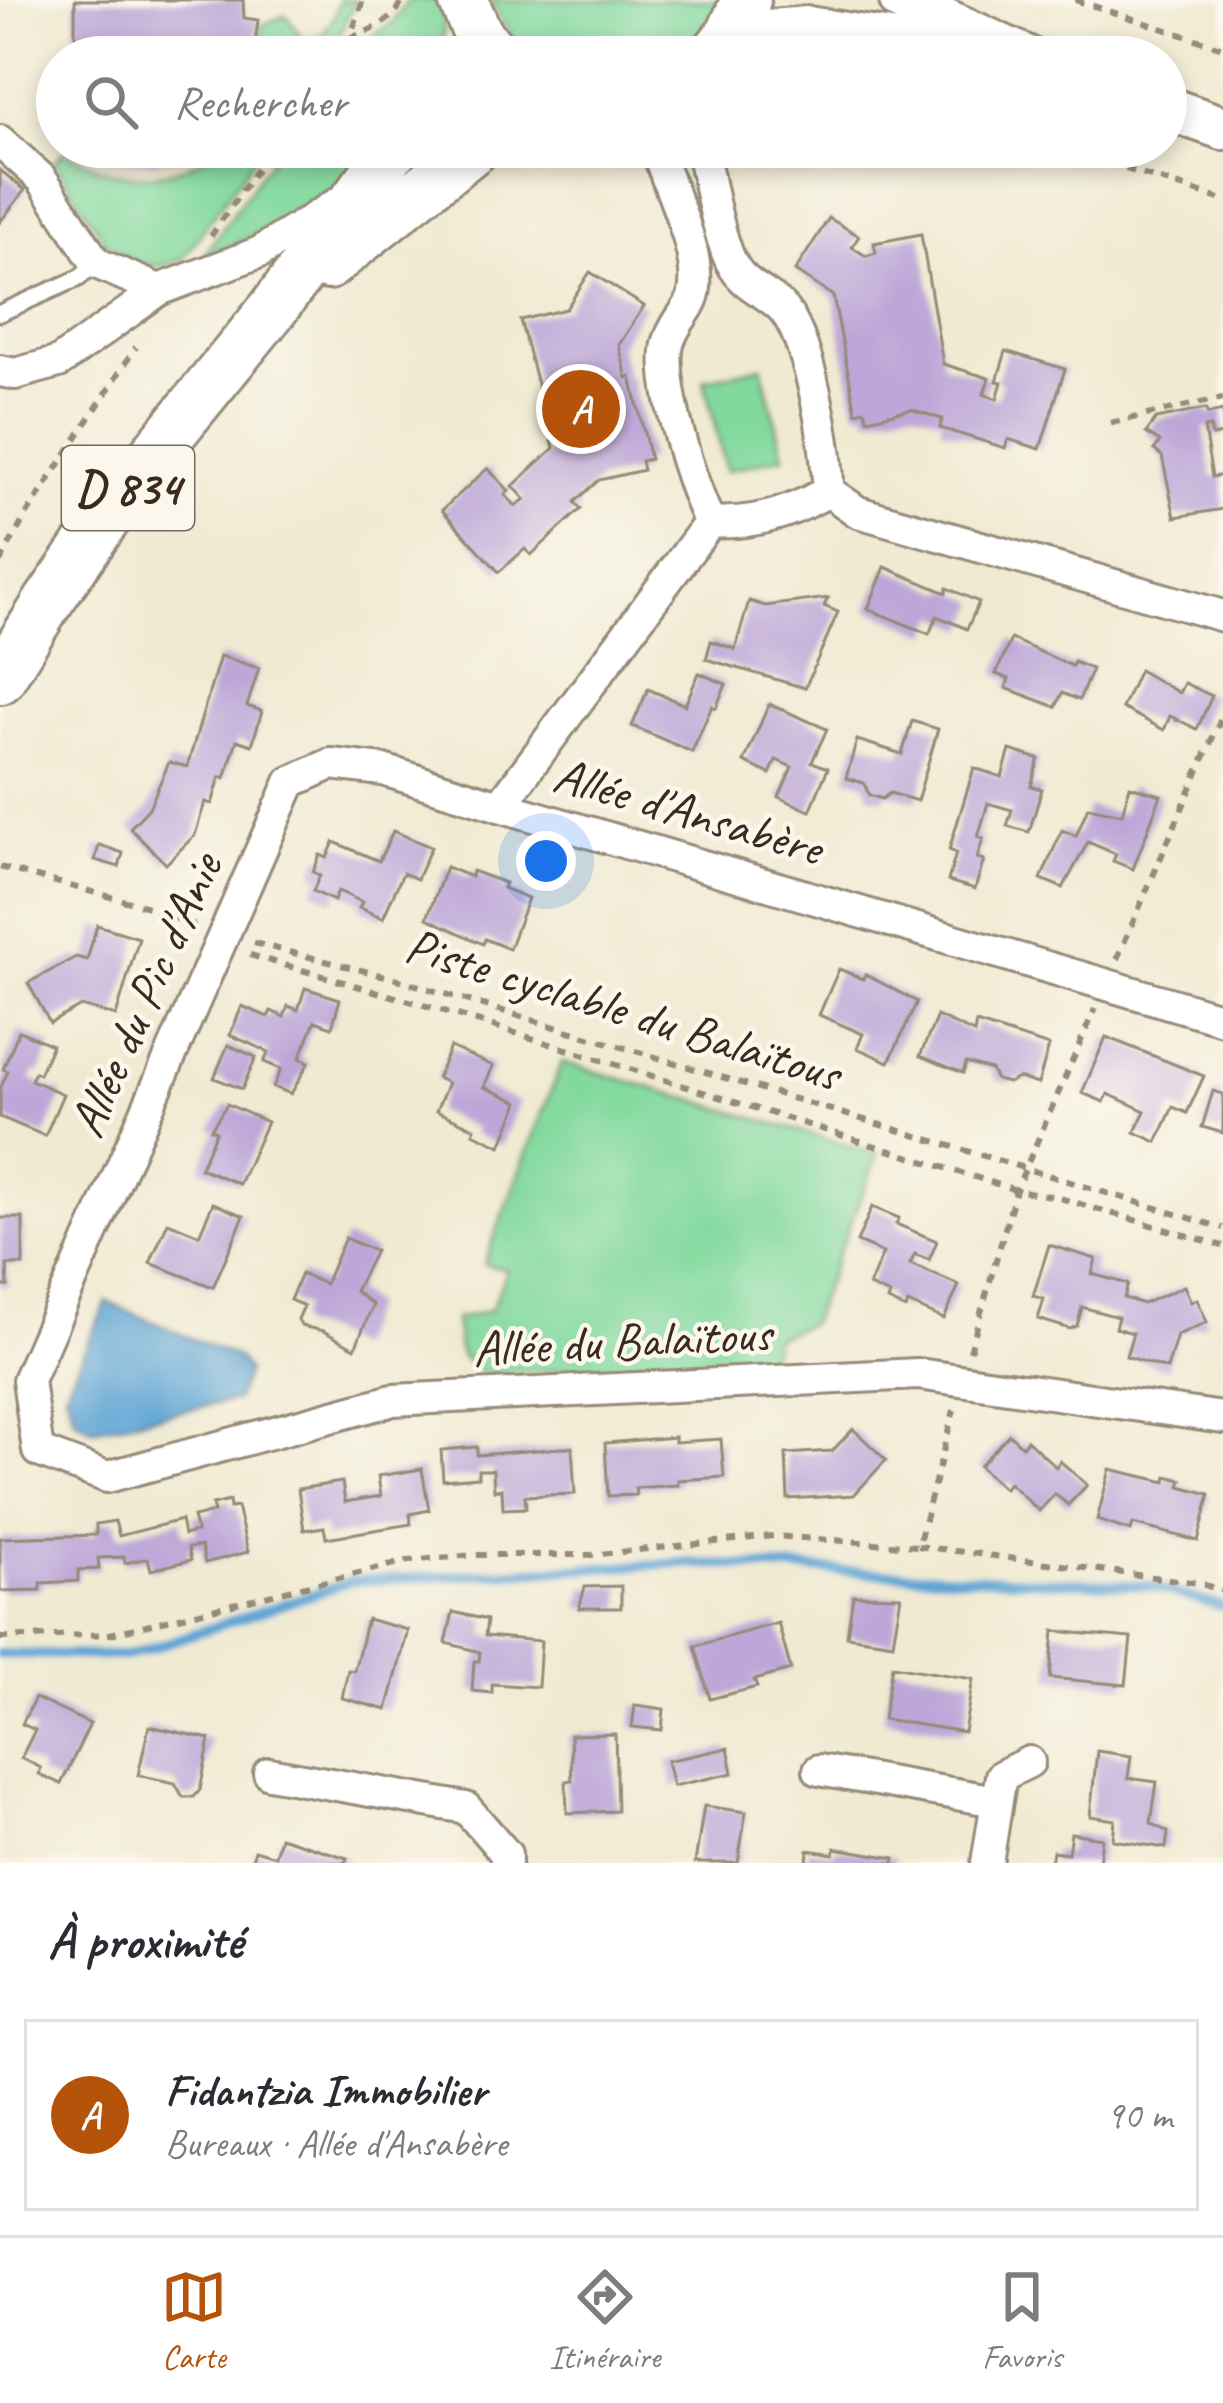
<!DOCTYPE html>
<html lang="fr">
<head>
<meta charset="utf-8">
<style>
  :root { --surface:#fff; --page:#f2f2f3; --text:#2b2b33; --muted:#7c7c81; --line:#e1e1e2; --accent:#b45309 }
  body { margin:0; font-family:Caveat,sans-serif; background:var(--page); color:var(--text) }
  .you { position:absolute; left:546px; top:861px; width:42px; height:42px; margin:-30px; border:9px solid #fff; border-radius:50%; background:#1a73e8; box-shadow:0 0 0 18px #1a73e833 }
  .badge { display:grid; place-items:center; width:78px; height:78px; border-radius:50%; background:var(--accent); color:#fff; font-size:39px; font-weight:700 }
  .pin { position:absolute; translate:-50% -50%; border:6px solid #fff; box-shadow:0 3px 12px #0006 }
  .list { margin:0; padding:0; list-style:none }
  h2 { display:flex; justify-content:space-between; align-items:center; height:156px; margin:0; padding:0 48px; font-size:51px }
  h2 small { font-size:39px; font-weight:400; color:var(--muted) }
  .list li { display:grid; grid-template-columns:78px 1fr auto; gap:36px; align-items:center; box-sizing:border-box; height:192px; margin:0 24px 24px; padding:0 24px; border:3px solid var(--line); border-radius:0px }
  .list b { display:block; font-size:45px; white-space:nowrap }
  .list p { margin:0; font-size:39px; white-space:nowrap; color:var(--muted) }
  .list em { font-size:39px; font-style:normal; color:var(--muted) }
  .icon { flex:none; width:66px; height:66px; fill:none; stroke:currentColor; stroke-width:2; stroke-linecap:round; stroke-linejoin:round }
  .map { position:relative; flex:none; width:1223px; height:1863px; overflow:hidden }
  .search { position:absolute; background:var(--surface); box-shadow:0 6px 18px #0003; left:36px; right:36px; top:36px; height:132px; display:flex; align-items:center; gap:30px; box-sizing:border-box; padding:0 42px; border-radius:66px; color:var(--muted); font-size:45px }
  .sheet { height:372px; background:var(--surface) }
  nav { display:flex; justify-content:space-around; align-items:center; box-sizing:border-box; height:168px; border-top:3px solid var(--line); background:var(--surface); font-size:33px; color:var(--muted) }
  nav a { display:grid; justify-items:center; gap:6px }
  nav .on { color:var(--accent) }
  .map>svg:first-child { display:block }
</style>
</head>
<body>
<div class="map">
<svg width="1223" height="1863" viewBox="0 0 1223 1863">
  <rect width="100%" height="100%" fill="#fbf7ec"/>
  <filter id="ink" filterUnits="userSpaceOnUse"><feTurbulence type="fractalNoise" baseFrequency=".00833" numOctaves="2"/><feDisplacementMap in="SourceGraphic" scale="24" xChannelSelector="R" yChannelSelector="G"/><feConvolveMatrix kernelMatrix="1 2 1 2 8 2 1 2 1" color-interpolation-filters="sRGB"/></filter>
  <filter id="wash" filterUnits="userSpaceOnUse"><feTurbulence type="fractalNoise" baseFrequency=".004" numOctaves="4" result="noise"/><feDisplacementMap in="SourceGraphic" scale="48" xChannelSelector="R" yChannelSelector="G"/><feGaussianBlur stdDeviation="2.7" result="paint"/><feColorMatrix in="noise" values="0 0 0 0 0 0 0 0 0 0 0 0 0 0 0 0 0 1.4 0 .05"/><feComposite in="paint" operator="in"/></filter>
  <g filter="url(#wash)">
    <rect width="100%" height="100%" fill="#f0ead2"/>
    <!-- green -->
    <g fill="#82d99e" stroke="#5e825e" stroke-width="3">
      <path d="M339 0H356L328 57H262L261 26 286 15 305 41C325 37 335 20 339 0Z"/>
      <path d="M408 0H442L444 32 437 57H341L393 22Z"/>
      <path d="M489 0H721L715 20 678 57H538L516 43Z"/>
      <path d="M220 147H262L183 259 161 266 136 264 107 244 54 162 63 152C79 157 92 167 108 171 148 182 188 172 220 147Z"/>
      <path d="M279 147H374L333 190 253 235 203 257Z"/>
      <path d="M762 366 784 456 726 471 704 380Z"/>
      <path d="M562 1062 878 1154 810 1323 775 1337 769 1359 483 1374 460 1356 455 1319 490 1311 507 1270 484 1264Z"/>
    </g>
    <!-- water -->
    <path fill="#5fa5d5" stroke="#4d687a" stroke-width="3" d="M107 1302 239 1359 247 1372 236 1400 92 1429 74 1418 65 1391Z"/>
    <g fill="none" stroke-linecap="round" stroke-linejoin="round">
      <!-- stream -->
      <path stroke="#5fa5d5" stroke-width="10" d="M0 1654 127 1656 352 1581 681 1563 1150 1586 1223 1607"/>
    </g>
    <g id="blocks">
      <!-- building -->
      <g fill="#bea7d8">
        <path d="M75 0H243L244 18 258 20 255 45 251 57H84L75 35Z"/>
        <path d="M89 147H217L185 158 148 162 122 159Z"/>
        <path d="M0 170 25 190 0 222Z"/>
        <path d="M829 218 859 236 852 247 866 256 876 253 874 243 921 234 943 364 989 378 984 394 997 399 1002 382 997 381 1006 351 1065 369 1040 449 1008 439 1005 448 940 428 942 419 911 409 868 419 865 410 856 412 833 296 795 271Z"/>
        <path d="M590 272 644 306 619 345 627 378 631 377 650 459 641 461 643 470 599 480 575 502 581 509 531 555 525 549 499 572 442 510 488 468 509 491 505 495 516 506 525 499 513 486 554 448 520 320 566 309Z"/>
        <path d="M1205 409 1208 414 1223 411V434L1212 436 1210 427 1204 428 1212 477 1223 475V509L1175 517 1162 456 1154 450 1160 442 1146 433 1156 419Z"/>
        <path d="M885 567 946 593 947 588 979 602 967 629 937 616 929 634 868 609Z"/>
        <path d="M828 598 824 606 838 612 805 688 706 659 711 641 735 649 749 601 765 606Z"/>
        <path d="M1011 639 1072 666 1074 662 1092 669 1079 700 1062 693 1056 707 1006 688 1009 679 996 674Z"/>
        <path d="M220 656 259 668 247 706 262 711 252 745 237 740 225 778 220 777 212 804 205 802 195 835 166 864 130 828 149 808 169 762 187 767Z"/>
        <path d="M1139 670 1179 693 1184 683 1212 696 1197 729 1170 716 1164 730 1122 708Z"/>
        <path d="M699 673 726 684 716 708 712 706 692 752 632 726 648 689 685 705Z"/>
        <path d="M769 704 827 729 812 762 828 768 810 811 779 797 792 767 776 760 770 774 744 762Z"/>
        <path d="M912 721 938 729 917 801 890 793 882 799 869 795 864 783 846 778 857 740 902 754Z"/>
        <path d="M1010 750 1039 759 1031 786 1042 789 1029 832 1007 826 1012 810 988 803 978 837 983 839 977 858 984 860 975 889 948 881 956 853 949 850 974 768 1002 777Z"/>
        <path d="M1130 786 1161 795 1133 869 1113 861 1116 854 1088 842 1063 888 1041 879 1062 830 1076 836 1088 807 1122 814Z"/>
        <path d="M393 831 431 847 417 879 403 873 383 918 359 908 362 902 338 891 334 901 313 891 320 875 313 872 320 855 327 858 334 842 379 861Z"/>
        <path d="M99 845 123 853 119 867 95 860Z"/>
        <path d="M446 867 471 877 472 871 505 883 503 888 528 898 509 949 485 939 483 944 427 918Z"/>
        <path d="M97 925 139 938 116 1016 81 1006 50 1023 28 983 76 957 87 960Z"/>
        <path d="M839 969 863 979 865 974 917 1002 889 1062 857 1048 863 1034 819 1015Z"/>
        <path d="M305 988 340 999 332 1027 315 1021 300 1058 309 1062 291 1094 273 1087 281 1069 264 1062 269 1052 230 1035 242 1006 268 1017 271 1011 284 1017 288 1006 298 1010Z"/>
        <path d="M937 1016 974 1033 976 1023 1049 1046 1038 1084 1019 1078 1008 1083 996 1080 991 1070 966 1063 963 1073 920 1056Z"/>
        <path d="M19 1031 52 1045 39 1074 35 1072 31 1080 63 1094 45 1136 0 1117V1089L8 1071 3 1069Z"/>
        <path d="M1106 1037 1204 1076 1187 1113 1173 1107 1157 1142 1135 1132 1145 1111 1108 1094 1104 1102 1082 1093Z"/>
        <path d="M228 1045 256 1057 242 1089 214 1078Z"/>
        <path d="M450 1047 493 1066 484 1087 519 1102 501 1146 473 1133 475 1128 436 1111 448 1083 437 1078Z"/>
        <path d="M1213 1091 1223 1094V1133L1202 1127Z"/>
        <path d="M227 1104 267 1122 239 1184 200 1168 216 1131 211 1129Z"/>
        <path d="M213 1203 244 1216 213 1287 150 1263 168 1222 199 1235Z"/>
        <path d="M872 1207 899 1218 896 1224 937 1241 929 1260 915 1254 910 1264 959 1285 944 1319 908 1303 906 1309 888 1301 890 1295 869 1286 883 1253 857 1242Z"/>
        <path d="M0 1218H23V1265H7L8 1286H0Z"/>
        <path d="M345 1238 375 1251 355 1291 373 1305 355 1348 323 1331 301 1326 298 1319 304 1306 290 1300 301 1274 325 1284Z"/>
        <path d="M1049 1245 1096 1259 1092 1274 1128 1284 1124 1298 1143 1304 1184 1286 1191 1302 1197 1299 1207 1322 1177 1335 1167 1369 1126 1356 1133 1333 1115 1328 1118 1317 1082 1307 1077 1326 1070 1329 1038 1319 1044 1299 1033 1296Z"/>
        <path d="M853 1429 886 1460 854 1495 788 1499 786 1454 832 1451Z"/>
        <path d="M1009 1434 1022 1446 1027 1440 1056 1467 1060 1461 1087 1485 1068 1505 1055 1494 1039 1511 1009 1483 1004 1489 979 1466Z"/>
        <path d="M675 1437V1442L721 1439 724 1477 678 1480V1485L635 1488 636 1495 608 1496 605 1443Z"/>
        <path d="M477 1447V1455L572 1447 575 1494 525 1496 526 1508 503 1509 502 1489 494 1490 493 1470H478V1477L443 1480 441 1450Z"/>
        <path d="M422 1469 429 1510 410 1514 411 1524 326 1538 324 1527 304 1530 298 1489 342 1482 345 1502 381 1496 378 1476Z"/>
        <path d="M1110 1469 1166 1482 1167 1476 1182 1480 1180 1486 1210 1494 1198 1541 1133 1524 1131 1531 1097 1520Z"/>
        <path d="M229 1501 230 1508 237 1507 248 1552 205 1563 201 1546 188 1548 191 1560 151 1570 148 1558 125 1563 124 1557 98 1558 99 1569 78 1570V1581L41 1583V1590L0 1591V1538L96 1535V1524L115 1521 119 1536 181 1520 184 1535 197 1532 193 1517 214 1512 212 1505Z"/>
        <path d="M621 1586V1608H579L585 1587Z"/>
        <path d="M853 1595 901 1596 893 1643 847 1636Z"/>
        <path d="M453 1612 487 1620 485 1636 541 1641 538 1687 492 1684V1693L472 1691 474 1661H479L480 1652 446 1643Z"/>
        <path d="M367 1619 408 1630 387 1710 342 1698 348 1670 354 1671Z"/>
        <path d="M778 1623 791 1670 754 1680 757 1687 710 1699 695 1646Z"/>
        <path d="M1054 1631 1131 1638 1126 1685 1050 1678Z"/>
        <path d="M892 1666 973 1679 964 1732 883 1719Z"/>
        <path d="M35 1698 90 1724 61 1784 39 1774 41 1768 21 1758 35 1730 22 1724Z"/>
        <path d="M635 1705 664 1709 662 1730 632 1727Z"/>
        <path d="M149 1726 210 1739 200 1790 194 1797H183L175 1783 138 1775Z"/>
        <path d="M615 1734 617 1811 567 1813 566 1781 572 1780 570 1735Z"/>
        <path d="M728 1748 733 1773 673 1786 667 1761Z"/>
        <path d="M1097 1751 1131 1756 1128 1778 1157 1782 1151 1823 1168 1832 1166 1848 1113 1840 1115 1820 1090 1816Z"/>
        <path d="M704 1806 746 1812 738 1863H695Z"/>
        <path d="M1071 1833 1102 1838 1099 1863H1051L1053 1851 1068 1853Z"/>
        <path d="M280 1837 347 1858 345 1863H251L255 1850 275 1856Z"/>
        <path d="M835 1848 895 1858 894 1863H807L808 1850 834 1854Z"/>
      </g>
    </g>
  </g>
  <g filter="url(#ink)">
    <use href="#blocks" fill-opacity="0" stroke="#968a78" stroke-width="3"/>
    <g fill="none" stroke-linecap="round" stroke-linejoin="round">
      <!-- lane casing -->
      <g stroke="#968a78" stroke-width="21">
        <path id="lane" d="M0 313 79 278 96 263"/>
      </g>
      <!-- street casing -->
      <g stroke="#968a78" stroke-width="36">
        <g id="street">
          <path d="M0 141 42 179 96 263 159 290"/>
          <path d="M656 147C667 182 689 228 694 263 701 310 680 308 669 341 657 376 692 489 710 522"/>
          <path d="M701 147C710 182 715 222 728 255 740 285 759 287 780 306 809 332 829 452 828 491"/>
          <path d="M0 371 15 374 59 362 159 290 260 252 343 200"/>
          <path d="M828 491 858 512 1223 616"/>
          <path d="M710 522 500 806 1223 1019"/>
          <path d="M710 522C752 525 792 513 828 491"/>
          <path d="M500 806 383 770 331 764 291 782 28 1380 38 1451 107 1477 393 1400 918 1374 1223 1418"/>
          <path d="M819 1770 996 1801"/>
          <path d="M269 1773 466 1808 506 1854V1863"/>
          <path d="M987 1863 1001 1776 1029 1762"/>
        </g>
      </g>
      <!-- secondary casing -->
      <g stroke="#968a78" stroke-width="48">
        <g id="secondary">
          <path d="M901 0 1026 57"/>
          <path d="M731 34 808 28 991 57"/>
          <path d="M1166 108 1223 128"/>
        </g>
      </g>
      <!-- primary casing -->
      <g stroke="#968a78" stroke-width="54">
        <g id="primary">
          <path d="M463 0 478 34 496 57"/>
          <path d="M712 57 731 34 746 0"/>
          <path d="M328 265 476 147"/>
          <path d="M0 679 48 602 132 481 273 309 395 147"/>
        </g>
      </g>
      <!-- path -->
      <g stroke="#968a78" stroke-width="6" stroke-dasharray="9 9" stroke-linecap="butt">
        <path d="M1075 0 1223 48"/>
        <path d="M350 38C371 30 394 22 403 0"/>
        <path d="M334 57 350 38 363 0"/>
        <path d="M1057 147 1223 200"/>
        <path d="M211 236 272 147"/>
        <path d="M1111 423 1223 398"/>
        <path d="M0 562 25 517 136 347"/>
        <path d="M0 867 148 907 195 926"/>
        <path d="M254 943 393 978 1223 1228"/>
        <path d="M250 955 461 1016 1016 1190 1056 1197 1223 1246"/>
        <path d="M1117 959 1223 714"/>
        <path d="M970 1351 1016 1190 1095 1009"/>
        <path d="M918 1546 1199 1583 1223 1591"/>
        <path d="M0 1638 110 1634 408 1561 474 1555H591L773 1536 918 1546 954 1410"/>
      </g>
      <!-- lane -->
      <use href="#lane" stroke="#fff" stroke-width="15"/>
      <!-- street -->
      <use href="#street" stroke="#fff" stroke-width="30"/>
      <!-- secondary -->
      <use href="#secondary" stroke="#fff" stroke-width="42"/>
      <!-- primary -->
      <use href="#primary" stroke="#fff" stroke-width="48"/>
    </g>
  </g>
  <g text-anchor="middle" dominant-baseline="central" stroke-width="9" stroke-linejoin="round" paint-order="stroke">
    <!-- shield labels -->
    <rect fill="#fbf7ec" stroke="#75685c" stroke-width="3" x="62" y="446" width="132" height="84" rx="9"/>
    <g font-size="48" font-weight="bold" fill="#3b2a1e">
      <text x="128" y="488">D 834</text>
    </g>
    <!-- street labels -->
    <g font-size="51" fill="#3b2a1e" stroke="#fbf7ec">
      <text transform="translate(688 811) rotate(16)">Allée d'Ansabère</text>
      <text transform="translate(145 995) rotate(-66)">Allée du Pic d'Anie</text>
      <text transform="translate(623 1009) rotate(17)">Piste cyclable du Balaïtous</text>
      <text transform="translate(622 1341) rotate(-3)">Allée du Balaïtous</text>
    </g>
  </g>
</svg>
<div class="you"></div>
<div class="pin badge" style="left:581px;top:409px">A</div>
<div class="search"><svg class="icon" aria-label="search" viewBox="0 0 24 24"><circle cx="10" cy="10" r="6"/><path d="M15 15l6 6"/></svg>Rechercher</div>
</div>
<section class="sheet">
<h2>À proximité<small></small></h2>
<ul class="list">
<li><span class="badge">A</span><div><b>Fidantzia Immobilier</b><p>Bureaux · Allée d'Ansabère</p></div><em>90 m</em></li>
</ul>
</section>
<nav>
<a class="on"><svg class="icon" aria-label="map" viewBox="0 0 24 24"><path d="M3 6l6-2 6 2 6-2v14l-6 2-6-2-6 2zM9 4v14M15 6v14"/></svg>Carte</a>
<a><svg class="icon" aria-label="directions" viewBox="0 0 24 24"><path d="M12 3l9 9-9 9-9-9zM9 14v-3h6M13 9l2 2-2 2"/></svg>Itinéraire</a>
<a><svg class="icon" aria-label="saved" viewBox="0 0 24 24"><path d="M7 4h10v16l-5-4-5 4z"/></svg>Favoris</a>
</nav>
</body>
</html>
